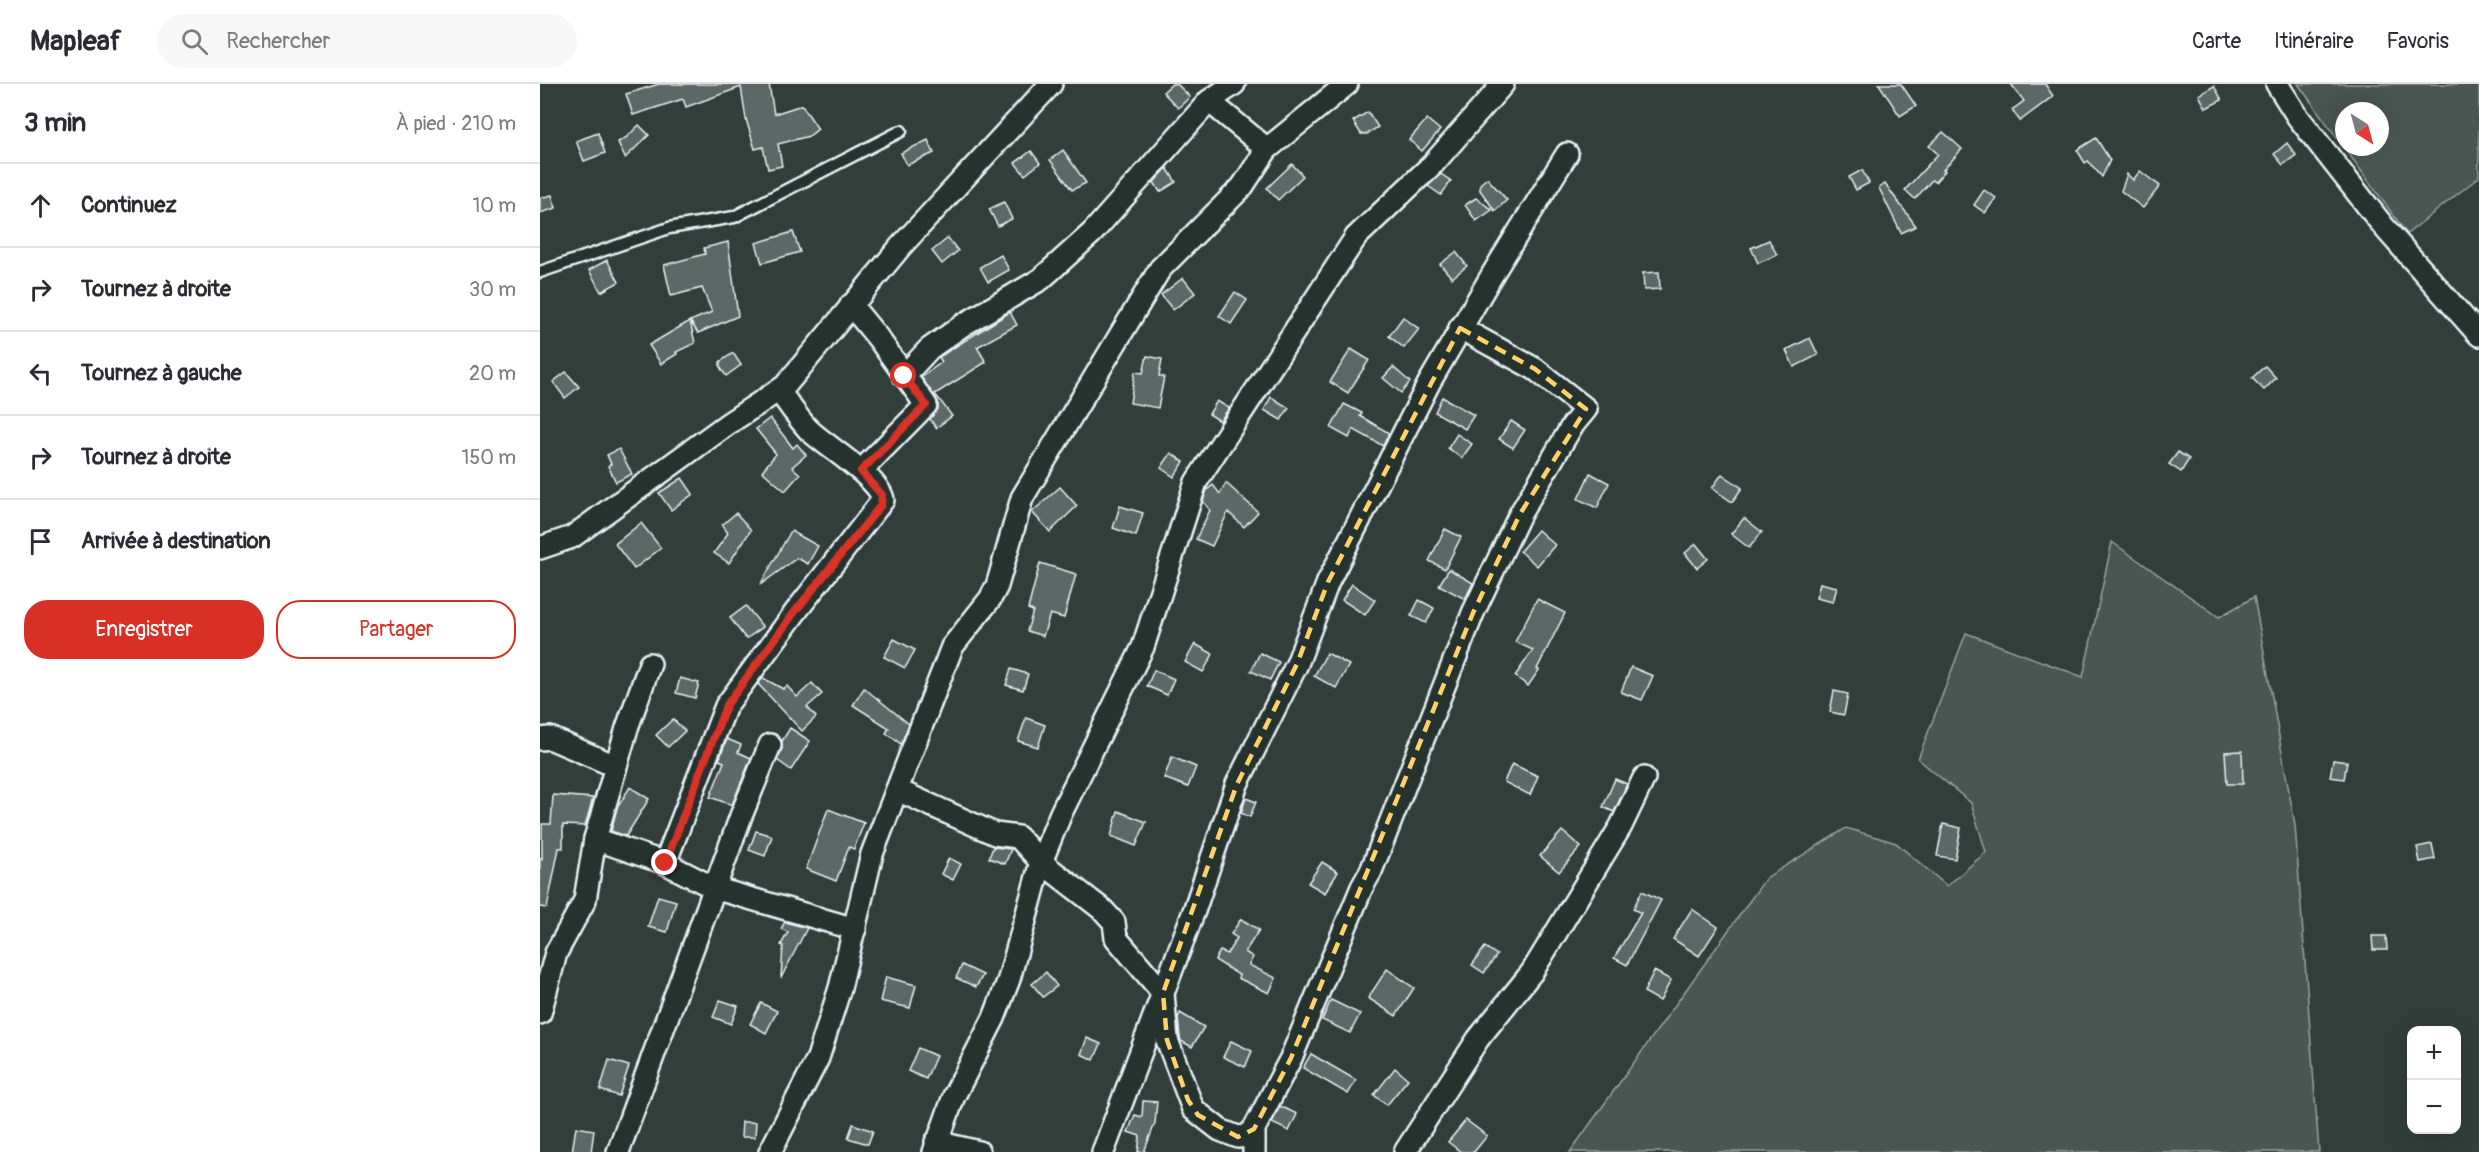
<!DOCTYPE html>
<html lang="fr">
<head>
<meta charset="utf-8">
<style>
  :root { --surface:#fff; --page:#f7f7f7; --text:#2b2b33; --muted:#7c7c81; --line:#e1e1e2; --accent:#d93025 }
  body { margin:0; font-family:Pangolin,sans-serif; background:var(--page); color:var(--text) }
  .controls { position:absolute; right:18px; bottom:18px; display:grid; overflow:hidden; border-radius:12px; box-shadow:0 6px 24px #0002 }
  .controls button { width:54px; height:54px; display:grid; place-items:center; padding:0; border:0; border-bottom:2px solid var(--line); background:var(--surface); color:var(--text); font:30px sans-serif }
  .compass { position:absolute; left:1795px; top:18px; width:54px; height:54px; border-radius:50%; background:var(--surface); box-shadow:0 6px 24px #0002; rotate:144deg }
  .stop { position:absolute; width:18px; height:18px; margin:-14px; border:4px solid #d93025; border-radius:50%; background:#fff }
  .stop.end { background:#d93025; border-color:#fff; box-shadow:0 2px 6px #0008 }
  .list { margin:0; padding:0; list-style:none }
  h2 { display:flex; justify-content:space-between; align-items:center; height:78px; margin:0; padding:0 24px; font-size:26px }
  h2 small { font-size:20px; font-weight:400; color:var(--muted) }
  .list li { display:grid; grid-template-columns:39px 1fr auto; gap:18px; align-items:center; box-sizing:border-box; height:84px; padding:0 24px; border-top:2px solid var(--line) }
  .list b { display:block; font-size:22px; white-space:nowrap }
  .list em { font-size:20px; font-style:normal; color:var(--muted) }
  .actions { display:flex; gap:12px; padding:18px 24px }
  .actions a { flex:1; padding:14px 0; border:2px solid var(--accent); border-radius:24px; text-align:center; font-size:21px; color:var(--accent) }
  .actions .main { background:var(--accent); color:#fff }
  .icon { flex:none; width:33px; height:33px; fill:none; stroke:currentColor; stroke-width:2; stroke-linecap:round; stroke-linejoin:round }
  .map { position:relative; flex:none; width:1939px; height:1068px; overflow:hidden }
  header { display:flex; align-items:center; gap:36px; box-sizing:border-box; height:84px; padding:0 30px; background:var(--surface); border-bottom:2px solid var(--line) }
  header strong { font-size:28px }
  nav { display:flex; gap:33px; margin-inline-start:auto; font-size:21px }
  .search { width:420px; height:54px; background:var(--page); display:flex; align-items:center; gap:15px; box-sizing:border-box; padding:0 21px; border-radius:33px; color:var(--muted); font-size:22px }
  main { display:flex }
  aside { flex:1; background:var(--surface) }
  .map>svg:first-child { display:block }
</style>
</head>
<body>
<header>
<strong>Mapleaf</strong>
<div class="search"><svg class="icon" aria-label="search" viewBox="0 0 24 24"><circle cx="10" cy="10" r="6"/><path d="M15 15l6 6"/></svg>Rechercher</div>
<nav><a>Carte</a><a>Itinéraire</a><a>Favoris</a></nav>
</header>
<main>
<aside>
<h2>3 min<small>À pied · 210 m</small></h2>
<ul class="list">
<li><svg class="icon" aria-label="ahead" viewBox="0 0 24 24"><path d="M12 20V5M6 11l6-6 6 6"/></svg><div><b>Continuez</b></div><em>10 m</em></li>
<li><svg class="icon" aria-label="right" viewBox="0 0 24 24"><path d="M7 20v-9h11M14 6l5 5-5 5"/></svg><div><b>Tournez à droite</b></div><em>30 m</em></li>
<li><svg class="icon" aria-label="left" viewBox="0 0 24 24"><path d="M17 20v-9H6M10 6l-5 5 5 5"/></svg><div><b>Tournez à gauche</b></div><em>20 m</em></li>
<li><svg class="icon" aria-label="right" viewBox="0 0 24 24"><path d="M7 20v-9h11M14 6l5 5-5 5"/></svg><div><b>Tournez à droite</b></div><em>150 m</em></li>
<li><svg class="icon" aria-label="arrive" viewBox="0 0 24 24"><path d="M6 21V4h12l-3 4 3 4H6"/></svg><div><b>Arrivée à destination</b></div></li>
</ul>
<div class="actions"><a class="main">Enregistrer</a><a>Partager</a></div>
</aside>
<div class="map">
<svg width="1939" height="1068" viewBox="0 0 1939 1068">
  <rect width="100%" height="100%" fill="#323e39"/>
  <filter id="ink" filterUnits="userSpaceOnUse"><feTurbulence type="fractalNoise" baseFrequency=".0167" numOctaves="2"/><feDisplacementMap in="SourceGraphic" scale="12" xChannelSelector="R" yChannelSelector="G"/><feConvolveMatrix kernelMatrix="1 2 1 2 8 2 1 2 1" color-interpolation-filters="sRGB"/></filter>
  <g filter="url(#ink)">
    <!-- green -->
    <g fill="#495651" stroke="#98a4a4" stroke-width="1.5" fill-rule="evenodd">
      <path d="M1758 0H1939V93L1867 150ZM1804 27H1840V63H1804Z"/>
      <path d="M1572 458 1679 533 1714 513 1755 741 1779 1068H1030L1226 794 1306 744 1356 759 1407 802 1446 768 1431 719 1378 675 1426 549 1543 593Z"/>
    </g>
    <!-- building -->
    <g fill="#5c6865" stroke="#e8f1f8" stroke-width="1.5">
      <path d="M119 0H229L234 30 262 21 278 45 269 52 238 60 242 82 228 85 223 63 215 65 206 35 201 3 146 23 143 15 93 31 86 10Z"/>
      <path d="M632 0H637L650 13 638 24 623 8Z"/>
      <path d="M1339 0H1361L1376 22 1360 32Z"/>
      <path d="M1471 0H1505L1513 12 1480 37 1472 26 1484 17Z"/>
      <path d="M1674 2 1682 16 1666 24 1659 11Z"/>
      <path d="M828 28 838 43 827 50H821L813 37Z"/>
      <path d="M887 35 900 46 882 67 869 56Z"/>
      <path d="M99 41 109 51 85 74 78 58 87 53Z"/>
      <path d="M1403 48 1422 65 1403 86 1405 87 1395 98 1392 96 1375 115 1365 106 1398 70 1389 62Z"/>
      <path d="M58 49 65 69 44 77 36 57Z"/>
      <path d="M1556 54 1570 76 1562 93 1548 77 1545 79 1537 66Z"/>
      <path d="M388 56 394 69 367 81 361 69Z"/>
      <path d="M1747 59 1756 71 1743 81 1734 70Z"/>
      <path d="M523 66 546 99 532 106 510 76Z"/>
      <path d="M491 67 500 79 485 91 475 79Z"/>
      <path d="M752 80 763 92 738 116 727 104Z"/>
      <path d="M627 84 636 98 620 108 614 98Z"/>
      <path d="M1322 86 1329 99 1316 106 1309 93Z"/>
      <path d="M1600 87 1620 102 1603 124 1581 107 1587 90 1593 96Z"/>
      <path d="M901 90 911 97 901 111 888 102Z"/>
      <path d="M947 94 967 116 955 127 940 106V100Z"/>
      <path d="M1345 100 1376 142 1361 149 1339 104Z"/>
      <path d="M1444 106 1456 114 1445 129 1434 121Z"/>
      <path d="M12 111 16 124 0 129V114Z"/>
      <path d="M936 114 952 126 936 137 925 121Z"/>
      <path d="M464 118 472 135 458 142 449 125Z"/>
      <path d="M253 148 260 168 222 179 216 159Z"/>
      <path d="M408 154 418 167 402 180 392 167Z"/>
      <path d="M1229 156 1237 171 1218 179 1211 164Z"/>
      <path d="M188 158 198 232 158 249 150 237 172 228 162 204 131 212 124 181 165 170 164 164Z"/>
      <path d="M916 168 927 182 912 194 900 180Z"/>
      <path d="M461 171 469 186 448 198 440 183Z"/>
      <path d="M67 176 79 198 61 208 49 186Z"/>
      <path d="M1119 188 1120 205 1104 206 1103 189Z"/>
      <path d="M643 194 655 209 633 226 621 211Z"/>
      <path d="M695 208 707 216 691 240 679 232Z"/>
      <path d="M470 228 477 241 437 263 446 278 395 310 412 332 396 344 390 335 398 325V319L381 293 402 278 399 273Z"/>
      <path d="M863 233 879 245 864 264 849 252Z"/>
      <path d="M150 237 155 259 136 268 137 270 121 280 109 261Z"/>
      <path d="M1270 254 1278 271 1254 283 1246 266Z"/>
      <path d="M811 265 829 276 808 309 790 298Z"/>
      <path d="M193 269 201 281 186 292 180 283V278Z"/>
      <path d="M607 272 622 275 619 292 624 293 618 324 590 319 595 288 603 289Z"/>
      <path d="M1725 282 1736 294 1724 306 1712 294Z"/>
      <path d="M853 283 870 298 861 309 843 294Z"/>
      <path d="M26 288 39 303 25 314 13 298Z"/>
      <path d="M731 313 749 324 741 336 724 326Z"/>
      <path d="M902 313 934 331 925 345 895 328Z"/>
      <path d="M677 317 689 324 680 337 669 330Z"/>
      <path d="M804 320 822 329 820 332 849 349 843 362 813 345 809 354 791 344Z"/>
      <path d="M230 334 253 364 257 360 266 371 252 383 260 390 245 407 222 387 236 370 216 345Z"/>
      <path d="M971 337 985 346 973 364 959 355Z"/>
      <path d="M917 350 932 360 922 374 908 364Z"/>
      <path d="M79 365 92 390 76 398 68 382 71 380 67 371Z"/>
      <path d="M1638 368 1649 375 1641 388 1629 380Z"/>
      <path d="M631 369 644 378 634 393 621 384Z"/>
      <path d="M1050 389 1069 399 1057 424 1038 415Z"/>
      <path d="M1182 390 1202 404 1192 418 1172 404Z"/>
      <path d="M142 394 153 410 131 426 119 409Z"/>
      <path d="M686 399 718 428 704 443 688 428 672 462 656 455 670 426 663 417 667 406 673 401 680 410Z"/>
      <path d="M520 403 537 422 510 448 492 428Z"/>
      <path d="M580 422 603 429 596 452 573 444Z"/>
      <path d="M196 429 211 446 189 479 174 469 188 449 182 441Z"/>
      <path d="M1204 434 1222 448 1209 464 1191 450Z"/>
      <path d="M101 439 121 464 94 485 75 460Z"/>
      <path d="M905 445 921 453 905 485 889 477Z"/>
      <path d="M998 446 1015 461 997 482 980 467Z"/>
      <path d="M251 447 278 462 268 480 257 474 220 501Z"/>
      <path d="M1156 460 1168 475 1157 484 1145 469Z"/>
      <path d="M500 479 536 490 524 534 510 530 503 552 487 547 493 527 488 525Z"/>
      <path d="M909 485 933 499 925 515 899 501Z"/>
      <path d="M1280 499 1297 503 1293 518 1276 514Z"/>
      <path d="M812 500 835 516 825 531 802 516Z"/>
      <path d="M997 515 1025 529 997 585 999 586 988 602 975 592 993 566 975 558Z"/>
      <path d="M879 516 894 524 886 539 871 532Z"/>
      <path d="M206 522 223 543 206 555 190 534Z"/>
      <path d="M354 555 375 566 365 584 344 573Z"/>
      <path d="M655 560 673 570 663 588 645 578Z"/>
      <path d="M720 569 739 578 730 596 711 587Z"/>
      <path d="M787 569 809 581 796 604 774 592Z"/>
      <path d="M1091 583 1113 592 1102 616 1081 608Z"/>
      <path d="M471 585 488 590 483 606 466 601Z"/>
      <path d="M614 586 634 595 627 611 607 602Z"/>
      <path d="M140 594 159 599 155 614 136 609Z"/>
      <path d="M223 594 243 605 247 602 257 613 272 599 282 610 267 623 276 633 262 647 218 600Z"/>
      <path d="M324 604 369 640 361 660 346 649 349 644 313 621Z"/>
      <path d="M1294 607 1308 610 1304 631 1290 628Z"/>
      <path d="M486 634 505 641 498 663 478 657Z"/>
      <path d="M133 635 145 647 128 663 116 651Z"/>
      <path d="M250 644 270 657 251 686 237 676 242 665V657Z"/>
      <path d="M187 655 201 661 198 668 211 674 192 721 170 713 184 678 179 676Z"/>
      <path d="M1702 667 1703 700H1687L1685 668Z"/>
      <path d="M632 673 656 683 648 703 624 694Z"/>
      <path d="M1793 676 1807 678 1804 695 1790 693Z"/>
      <path d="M972 680 998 692 990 711 964 698Z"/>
      <path d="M1075 695 1087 700 1074 728 1063 723Z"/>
      <path d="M90 703 109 715 86 752 71 747 77 724Z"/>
      <path d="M13 711 53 714 45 742 23 741V764H19L7 824 0 823V774L2 775V740H11Z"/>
      <path d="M706 714 716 718 710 733 701 729Z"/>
      <path d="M288 725 324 739 314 765 309 763 296 797 266 785Z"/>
      <path d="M578 727 606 738 596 762 571 752Z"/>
      <path d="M1403 740 1421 744 1415 775 1397 772Z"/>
      <path d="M216 747 232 752 225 772 209 766Z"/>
      <path d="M1022 747 1041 763 1019 788 1000 772Z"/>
      <path d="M1892 760 1895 775 1880 778 1877 763Z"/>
      <path d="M453 763 471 765 465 780 449 774Z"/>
      <path d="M409 774 421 780 413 796 401 790Z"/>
      <path d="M782 778 798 788 785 809 768 799Z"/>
      <path d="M1102 807 1121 816 1087 881 1074 874 1101 829 1093 825Z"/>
      <path d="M118 812 136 817 127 848 108 843Z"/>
      <path d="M1152 825 1178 843 1159 872 1133 855Z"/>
      <path d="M701 835 719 846 705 868 713 873 709 881 736 894 729 909 698 894 699 891 675 876 680 867 687 870 697 854 691 850Z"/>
      <path d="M245 838 267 844 241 894 243 862 241 861 248 848 241 845Z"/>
      <path d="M1832 852H1846L1847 866H1833Z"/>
      <path d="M945 863 957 871 944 889 932 881Z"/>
      <path d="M422 881 443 891 436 903 416 894Z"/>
      <path d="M847 885 874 904 856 932 828 914Z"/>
      <path d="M1114 887 1131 896 1120 917 1104 908Z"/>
      <path d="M506 888 517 902 503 913 492 900Z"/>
      <path d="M346 893 376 901 370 924 340 917Z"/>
      <path d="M180 916 198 922 191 940 173 933Z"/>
      <path d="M791 916 820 930 810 949 782 936Z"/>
      <path d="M221 919 237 927 226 949 210 940Z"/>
      <path d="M640 929 664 943 652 963 641 957 640 953 638 934Z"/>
      <path d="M547 954 561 960 554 976 541 970Z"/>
      <path d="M691 957 712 967 705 983 683 973Z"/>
      <path d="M378 964 396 972 386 995 368 987Z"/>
      <path d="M771 970 816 996 808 1010 763 984Z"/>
      <path d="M69 976 89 982 79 1012 60 1006Z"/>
      <path d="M855 984 868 995 847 1021 834 1011Z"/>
      <path d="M603 1017 617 1018 615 1039 604 1068H598L600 1052 588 1048 595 1031 602 1033Z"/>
      <path d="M740 1022 757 1030 749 1047 732 1039Z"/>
      <path d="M926 1036 947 1052 934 1068H921L908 1058Z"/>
      <path d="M202 1038H216L215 1053H201Z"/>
      <path d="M313 1040 333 1047 328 1060 308 1054Z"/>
      <path d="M36 1043 54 1046 51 1068H32Z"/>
    </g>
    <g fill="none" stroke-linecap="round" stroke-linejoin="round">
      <!-- lane casing -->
      <g stroke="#e8f1f8" stroke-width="15">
        <path id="lane" d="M0 188 129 144 194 133 361 47"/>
      </g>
      <!-- street casing -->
      <g stroke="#e8f1f8" stroke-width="26">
        <g id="street">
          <path d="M1737 0 1758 33 1844 143 1939 251"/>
          <path d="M669 17 727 65"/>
          <path d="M311 221 338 254 386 321 321 387"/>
          <path d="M364 292 389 265 423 241 501 195 552 149 669 17 694 0"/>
          <path d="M0 464 32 453 189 339 245 302 361 162 511 0"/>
          <path d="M0 655 10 654 75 682"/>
          <path d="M357 706 455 750 478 753 501 778 563 826 574 838 576 854 623 909 627 956 653 1025 680 1046 698 1053 707 1052 714 1045"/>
          <path d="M55 755 125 779 174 804 315 845"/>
          <path d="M125 779 186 622 257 526 343 416C340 394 285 362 268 345 257 333 248 319 239 307"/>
          <path d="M0 929 16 869 45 816 55 755 87 644 110 580"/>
          <path d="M396 1058 439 1068"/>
          <path d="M78 1068 201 732 230 661"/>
          <path d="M230 1068 278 974 300 904 332 770 412 563 450 515 457 502 482 414 620 185 702 103 727 65 807 0"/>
          <path d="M394 1068 414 1012 454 934 469 895 501 778 521 729 603 563 656 398 816 153 893 80 963 0"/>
          <path d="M563 1068 654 827 697 700 757 580 788 498 889 299 955 186 1027 70"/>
          <path d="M714 1068V1045L751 974 822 803 831 787 933 529 980 430 1032 342 1046 325 995 285 920 244"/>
          <path d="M865 1068 938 955 992 888 1081 742 1104 694"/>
        </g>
      </g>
      <!-- lane -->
      <use href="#lane" stroke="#26332d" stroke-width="10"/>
      <!-- street -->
      <use href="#street" stroke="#26332d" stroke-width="21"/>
    </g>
  </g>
  <g fill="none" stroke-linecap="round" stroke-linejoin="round" filter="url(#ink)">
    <!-- route -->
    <path stroke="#d93025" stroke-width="8" d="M125 779 186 622 257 525 341 421 342 411 321 387 386 321 364 292"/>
  </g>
  <!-- marked area -->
  <path fill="none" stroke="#ffd166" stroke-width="4.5" stroke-dasharray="12 8" stroke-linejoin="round" d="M920 244 995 285 1046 325 980 430 933 529 751 974 714 1045 698 1053 658 1031 648 1016 627 956 623 909 697 700 757 580 788 498Z"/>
</svg>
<div class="controls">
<button>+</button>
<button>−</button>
</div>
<svg class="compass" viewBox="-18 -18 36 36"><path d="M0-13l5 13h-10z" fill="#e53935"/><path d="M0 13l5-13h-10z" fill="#7c7c81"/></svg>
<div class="stop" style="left:364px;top:292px"></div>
<div class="stop end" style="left:125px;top:779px"></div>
</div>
</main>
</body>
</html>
